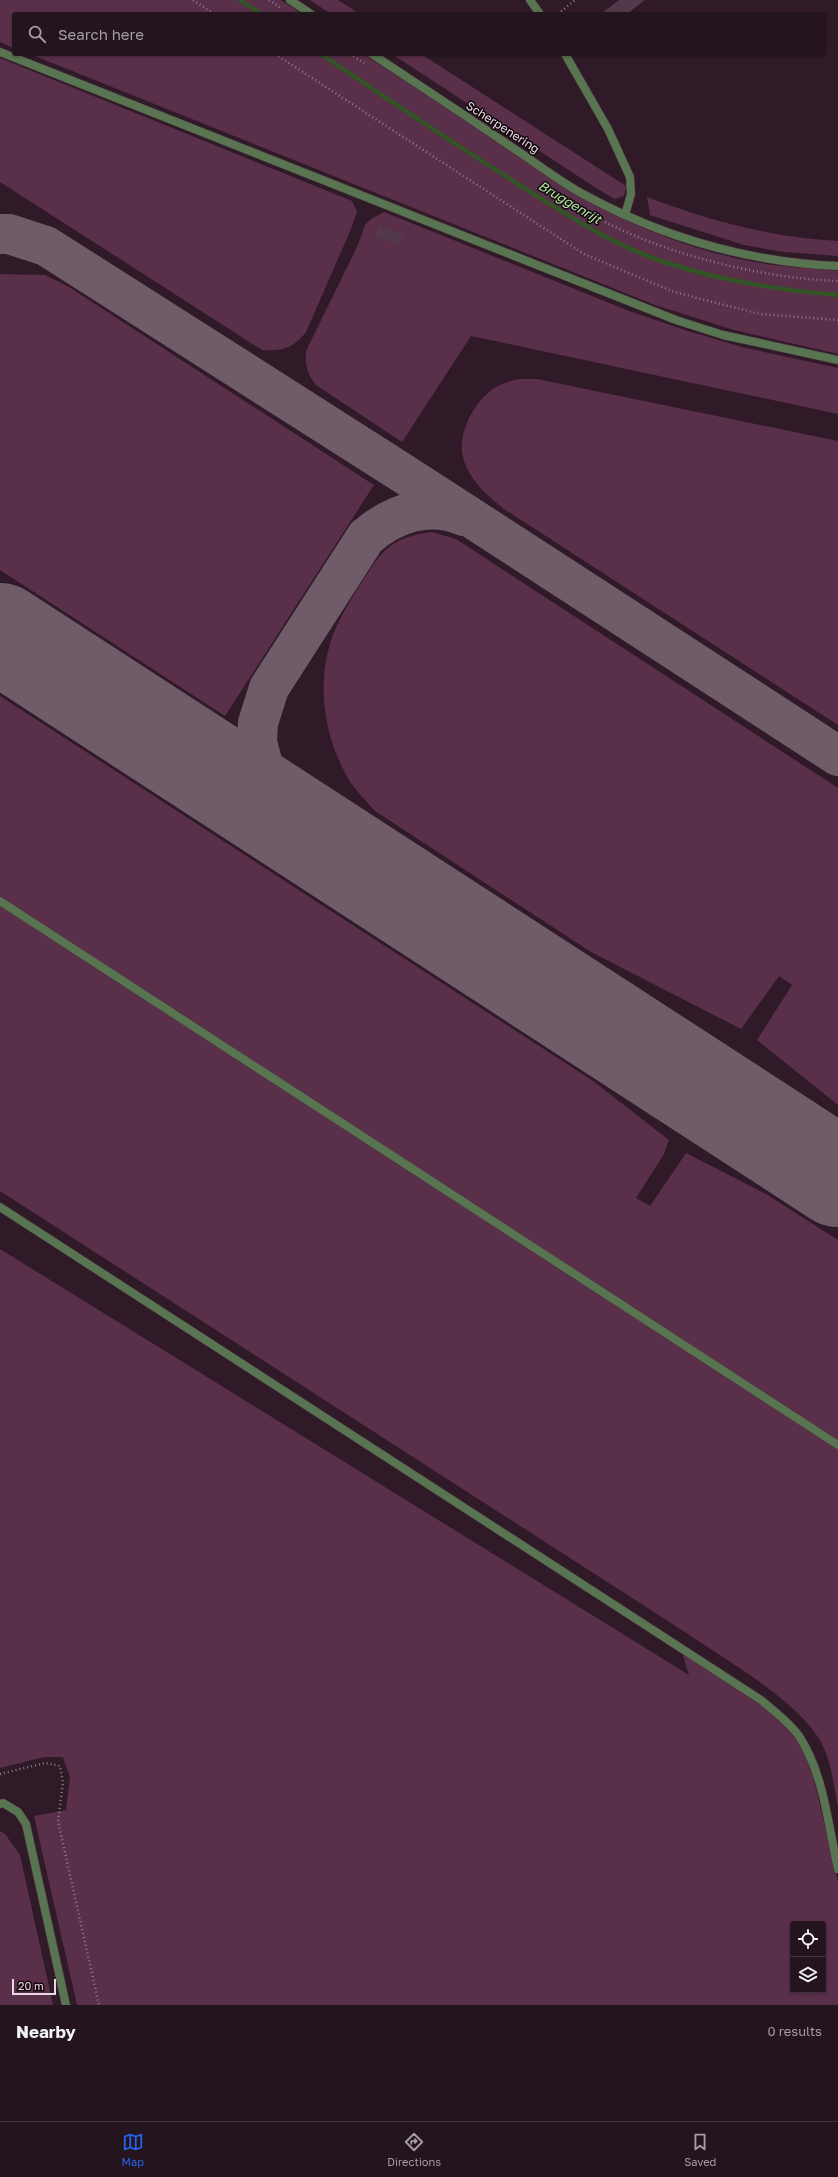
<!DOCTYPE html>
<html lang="en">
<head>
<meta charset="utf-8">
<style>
  :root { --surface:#24141e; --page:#2c1d27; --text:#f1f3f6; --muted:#a39ea4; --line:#41333c; --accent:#2563eb }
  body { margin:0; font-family:"Golos Text",sans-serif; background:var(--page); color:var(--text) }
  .controls { position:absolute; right:12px; bottom:12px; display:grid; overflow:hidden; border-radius:4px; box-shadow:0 1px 3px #0004 }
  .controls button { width:36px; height:36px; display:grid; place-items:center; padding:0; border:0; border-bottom:1px solid var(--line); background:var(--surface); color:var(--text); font:20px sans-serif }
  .scale { position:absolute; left:12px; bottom:10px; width:44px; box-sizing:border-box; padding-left:4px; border:2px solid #e9d9e2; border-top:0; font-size:11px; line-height:14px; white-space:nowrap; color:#e9d9e2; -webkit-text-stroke:3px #12080e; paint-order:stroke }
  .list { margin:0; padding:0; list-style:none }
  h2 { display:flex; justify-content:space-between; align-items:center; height:52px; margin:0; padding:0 16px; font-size:17px }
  h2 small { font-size:13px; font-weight:400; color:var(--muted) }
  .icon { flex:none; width:22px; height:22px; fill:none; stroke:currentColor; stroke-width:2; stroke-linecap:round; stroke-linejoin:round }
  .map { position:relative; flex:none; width:838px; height:2005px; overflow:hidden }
  .search { position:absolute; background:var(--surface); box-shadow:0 1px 3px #0004; left:12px; right:12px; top:12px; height:44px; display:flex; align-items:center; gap:10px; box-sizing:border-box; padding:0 14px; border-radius:4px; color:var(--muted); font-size:15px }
  .sheet { height:116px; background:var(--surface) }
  nav { display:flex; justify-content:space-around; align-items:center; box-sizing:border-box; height:56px; border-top:1px solid var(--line); background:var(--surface); font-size:11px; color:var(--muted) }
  nav a { display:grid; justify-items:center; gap:2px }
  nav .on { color:var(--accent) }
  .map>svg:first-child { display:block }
</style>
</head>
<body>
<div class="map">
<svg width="838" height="2005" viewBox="0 0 838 2005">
  <rect width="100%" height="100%" fill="#301a28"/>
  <!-- green -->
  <g fill="#5a2f4a" fill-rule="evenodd">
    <path d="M0 0H281L302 14H14V48L0 42Z"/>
    <path d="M310 0H338L360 14H331Z"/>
    <path d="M30 54H363L612 213C655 235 702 252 750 261 779 267 809 268 838 271V354L734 330 655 305Z"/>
    <path d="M392 54H421L626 186 624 196 615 199 596 188Z"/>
    <path d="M0 58 352 201 357 212 351 229 306 332C292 349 283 351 262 350L0 182Z"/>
    <path d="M647 197C710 221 770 237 838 241V256L784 252 744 245 650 215Z"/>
    <path d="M384 212 629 311 688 331 742 347 838 368V414L471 336 402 442 316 385C307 374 305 365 306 351L358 245 365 225 371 219Z"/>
    <path d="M0 274 45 275 69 287 374 485 225 716 0 570Z"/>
    <path d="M519 379H537L838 441V725L504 509C487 495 468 479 463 457 457 434 474 402 493 389 501 384 509 381 519 379Z"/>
    <path d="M432 532 456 539 838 788V1105L757 1040 792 985 779 976 741 1029 591 952 375 811C367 802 358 793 351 783 324 740 315 684 333 635 340 617 350 601 360 585 381 552 390 537 432 532Z"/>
    <path d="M0 696 593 1081 669 1140 664 1154 636 1198 650 1206 686 1153 766 1194 838 1240V1808C834 1787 832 1765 823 1746 804 1704 727 1661 688 1634L0 1191Z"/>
    <path d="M0 1249 689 1675 682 1652 783 1720 798 1736 812 1771 838 1882V2005H77L34 1816 66 1810 70 1777 63 1757H44L0 1768ZM793 1924H823V1990H793Z"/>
    <path d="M0 1831 5 1834 20 1855 53 2005H0Z"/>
  </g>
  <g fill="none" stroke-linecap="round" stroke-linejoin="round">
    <!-- stream -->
    <g stroke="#335526" stroke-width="4.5">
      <path d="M240 0 261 14"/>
      <path d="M321 54C386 98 451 142 518 184 564 213 611 244 664 262 721 281 778 290 838 295"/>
    </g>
    <!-- taxiway -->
    <g stroke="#705c68" stroke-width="40">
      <path d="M0 234H9L46 246 407 476 838 756"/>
      <path d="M323 842 297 822 278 801 268 785 257 742 258 723 269 688 366 537C394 513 429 501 464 516"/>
    </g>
    <!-- runway -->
    <path stroke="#705c68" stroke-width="100" d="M0 633 838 1177"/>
  </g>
  <!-- building -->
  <g fill="#533949">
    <path d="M619 0H645L627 14H601Z"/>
    <path d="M379 225 404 235 399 245 375 236Z"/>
  </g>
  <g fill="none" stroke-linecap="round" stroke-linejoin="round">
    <!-- lane casing -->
    <g stroke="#4a3542" stroke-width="9">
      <g id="lane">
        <path d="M0 52 676 320 723 335 838 360"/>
        <path d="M0 901 838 1445"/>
        <path d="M0 1207 761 1700C774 1711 789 1722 799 1736 824 1774 828 1825 838 1869"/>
        <path d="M0 1804 3 1803 18 1812 26 1824 66 2005"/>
      </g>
    </g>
    <!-- street casing -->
    <g stroke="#4a3542" stroke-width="9">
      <g id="street">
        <path d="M290 0 311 14"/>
        <path d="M530 0 540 14"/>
        <path d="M372 54C419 85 466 116 513 148 536 163 558 180 581 193 661 237 747 262 838 266"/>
        <path d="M565 54 608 129 630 177 631 194 625 215"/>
      </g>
    </g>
    <!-- path -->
    <g stroke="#8e7b87" stroke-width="2.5" stroke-dasharray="1 3" stroke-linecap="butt">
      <path d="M193 0 214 14"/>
      <path d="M269 0 281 8"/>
      <path d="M558 14 575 0"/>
      <path d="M275 54 584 254 674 292 760 314 838 320"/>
      <path d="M350 54 364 63"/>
      <path d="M574 204C644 250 755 278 838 281"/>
      <path d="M0 1774 45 1763 60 1766 63 1783 58 1821 99 2005"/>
    </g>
    <!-- lane -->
    <use href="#lane" stroke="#597450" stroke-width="8"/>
    <!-- street -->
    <use href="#street" stroke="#597450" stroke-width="8"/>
  </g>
  <g text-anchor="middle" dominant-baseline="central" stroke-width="3" stroke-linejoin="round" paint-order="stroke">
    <!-- street labels -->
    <g font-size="12" fill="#e9d9e2" stroke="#12080e">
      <text transform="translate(503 127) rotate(33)">Scherpenering</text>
    </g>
    <!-- water labels -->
    <g font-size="13" font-style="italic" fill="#b1e79d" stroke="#12080e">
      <text transform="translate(570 202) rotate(31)">Bruggenrijt</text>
    </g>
  </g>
</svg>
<div class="controls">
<button><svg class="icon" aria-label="locate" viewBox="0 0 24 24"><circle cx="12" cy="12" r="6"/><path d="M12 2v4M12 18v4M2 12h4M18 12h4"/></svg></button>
<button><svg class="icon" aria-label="layers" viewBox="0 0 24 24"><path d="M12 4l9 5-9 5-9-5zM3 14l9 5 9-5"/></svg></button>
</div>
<div class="scale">20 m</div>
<div class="search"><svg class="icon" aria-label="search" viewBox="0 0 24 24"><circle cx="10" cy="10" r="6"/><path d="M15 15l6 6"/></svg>Search here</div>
</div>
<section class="sheet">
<h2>Nearby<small>0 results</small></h2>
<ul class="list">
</ul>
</section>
<nav>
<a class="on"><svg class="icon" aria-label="map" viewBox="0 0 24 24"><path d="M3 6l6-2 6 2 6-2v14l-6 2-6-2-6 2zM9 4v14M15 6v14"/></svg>Map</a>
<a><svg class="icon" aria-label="directions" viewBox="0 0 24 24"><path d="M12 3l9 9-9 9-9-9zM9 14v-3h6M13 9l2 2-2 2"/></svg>Directions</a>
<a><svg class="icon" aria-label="saved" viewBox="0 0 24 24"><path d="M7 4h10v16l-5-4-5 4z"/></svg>Saved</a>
</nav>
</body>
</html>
